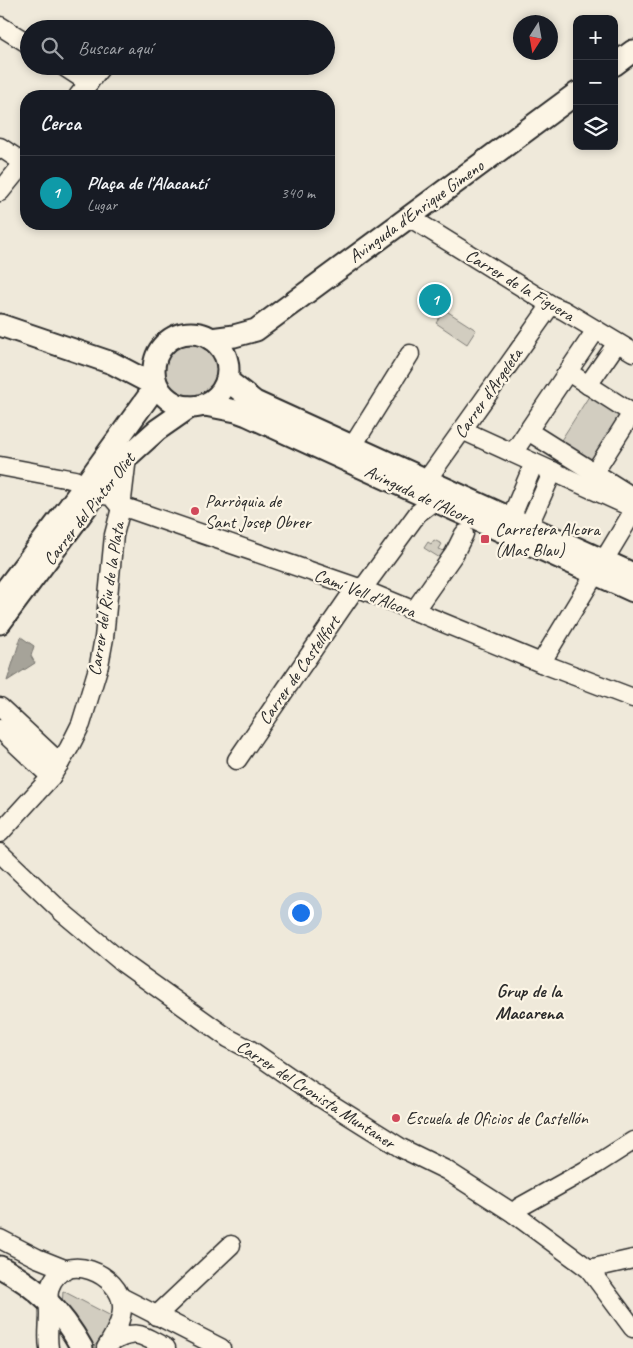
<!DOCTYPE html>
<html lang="es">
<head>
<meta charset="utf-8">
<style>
  :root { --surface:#171b24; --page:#242831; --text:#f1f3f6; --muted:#9ea1a6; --line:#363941; --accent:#0f766e }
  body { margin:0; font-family:Caveat,sans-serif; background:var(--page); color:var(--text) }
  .controls { position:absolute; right:15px; top:15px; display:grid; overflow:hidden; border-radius:10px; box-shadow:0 2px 8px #0003 }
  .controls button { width:45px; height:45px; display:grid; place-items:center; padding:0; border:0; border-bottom:1px solid var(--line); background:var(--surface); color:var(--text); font:25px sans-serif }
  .compass { position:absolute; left:513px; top:15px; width:45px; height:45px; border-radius:50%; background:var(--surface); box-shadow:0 2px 8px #0003; rotate:191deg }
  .you { position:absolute; left:300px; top:912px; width:18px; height:18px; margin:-12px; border:4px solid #fff; border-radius:50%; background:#1a73e8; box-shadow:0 0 0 8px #1a73e833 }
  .badge { display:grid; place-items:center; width:32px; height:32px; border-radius:50%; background:var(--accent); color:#fff; font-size:16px; font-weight:700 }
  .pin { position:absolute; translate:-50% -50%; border:2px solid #fff; box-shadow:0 1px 5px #0006 }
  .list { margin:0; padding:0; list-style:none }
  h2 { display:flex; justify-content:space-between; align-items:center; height:65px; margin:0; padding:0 20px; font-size:21px }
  h2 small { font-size:16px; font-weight:400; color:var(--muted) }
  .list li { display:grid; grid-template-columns:32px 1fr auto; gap:15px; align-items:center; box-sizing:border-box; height:75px; padding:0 20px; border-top:1px solid var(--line) }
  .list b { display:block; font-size:19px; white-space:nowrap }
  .list p { margin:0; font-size:16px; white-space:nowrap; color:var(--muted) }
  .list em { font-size:16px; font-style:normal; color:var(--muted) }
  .icon { flex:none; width:28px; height:28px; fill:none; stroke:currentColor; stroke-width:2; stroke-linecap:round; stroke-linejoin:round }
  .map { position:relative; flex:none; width:633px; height:1348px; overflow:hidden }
  .search { position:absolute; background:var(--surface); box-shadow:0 2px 8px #0003; left:20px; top:20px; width:315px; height:55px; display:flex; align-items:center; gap:12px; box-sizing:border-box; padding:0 18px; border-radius:28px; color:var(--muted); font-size:19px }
  .panel { position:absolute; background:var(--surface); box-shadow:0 2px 8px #0003; left:20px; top:90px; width:315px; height:140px; border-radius:20px }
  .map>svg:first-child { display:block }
</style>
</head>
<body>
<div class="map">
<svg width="633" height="1348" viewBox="0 0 633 1348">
  <rect width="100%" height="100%" fill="#efe9da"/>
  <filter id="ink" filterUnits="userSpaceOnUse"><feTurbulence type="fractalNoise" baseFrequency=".02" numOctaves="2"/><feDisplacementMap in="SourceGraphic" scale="10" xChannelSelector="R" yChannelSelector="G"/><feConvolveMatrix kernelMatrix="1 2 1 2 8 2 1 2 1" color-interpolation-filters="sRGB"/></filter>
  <g filter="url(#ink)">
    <!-- green -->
    <g fill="#d2cdc0" stroke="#7e7c76">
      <path d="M445 310 476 330 467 344 436 323Z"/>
      <circle cx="191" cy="370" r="28"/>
      <path d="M591 393 625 414 591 467 558 445Z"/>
      <path d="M434 540 442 544 439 549 444 551 440 558 424 548 428 542 431 544Z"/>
      <path d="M63 1291 113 1317C109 1330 102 1339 92 1348L62 1306Z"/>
    </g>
    <!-- water -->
    <path fill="#a6a399" stroke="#75736d" d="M21 637 34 646 31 656 35 663 7 681Z"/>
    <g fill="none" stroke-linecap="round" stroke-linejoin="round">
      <!-- minor casing -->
      <g stroke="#2b2b2b" stroke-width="21">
        <g id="minor">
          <path d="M0 26 29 44"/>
          <path d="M63 66 89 83"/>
          <path d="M78 96 102 66"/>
          <path d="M0 147 24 163"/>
          <path d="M0 192 26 160"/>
          <path d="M409 217 551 305 563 310 633 352"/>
          <path d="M568 372 632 413 594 473"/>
          <path d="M588 385 617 343"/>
          <path d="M462 430 633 508"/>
          <path d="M528 431 633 497"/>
          <path d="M352 447 410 354"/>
          <path d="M513 453 596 330"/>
          <path d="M0 466 75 480 83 487"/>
          <path d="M426 481 551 305"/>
          <path d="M96 494 111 496 121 508 130 509 359 588 541 663 633 698"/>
          <path d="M511 518 534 463"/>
          <path d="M528 527 553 471"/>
          <path d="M604 560 633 512"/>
          <path d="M414 611 454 554 464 534"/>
          <path d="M541 663 595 574"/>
          <path d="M0 707 60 763"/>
          <path d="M0 729 51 777"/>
          <path d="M237 760 352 593 366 584 418 513 434 501"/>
          <path d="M0 833 51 777 69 748 81 724 99 665 104 638 114 535 121 508 127 457"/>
          <path d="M0 853 62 912 123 963 228 1038 249 1049 310 1091 401 1148 446 1170 513 1213 589 1269 633 1328"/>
          <path d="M513 1213 520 1207 597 1164 633 1141"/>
          <path d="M0 1239 37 1258 67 1270"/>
          <path d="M589 1269 633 1259"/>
          <path d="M121 1297 221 1348"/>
          <path d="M156 1316 231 1245"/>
          <path d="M110 1343C137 1328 141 1335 166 1348"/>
          <path d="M49 1348C47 1337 49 1325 49 1314 49 1305 47 1296 50 1287 63 1249 121 1274 122 1306 123 1320 113 1337 106 1348"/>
        </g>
      </g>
      <!-- major casing -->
      <g stroke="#2b2b2b" stroke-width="25">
        <g id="major">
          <path d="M614 65 633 51"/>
          <path d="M0 325 112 363 156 386"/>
          <circle cx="191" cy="370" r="37"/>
          <path d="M211 339 234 336 256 330 577 93"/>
          <path d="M227 380 255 402 633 574"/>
          <path d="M205 405 236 411 247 415 633 591"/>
          <path d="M0 597 69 507 156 386"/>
          <path d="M0 623 96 494 127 457 157 430 190 407"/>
          <path d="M0 1267C37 1287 62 1311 82 1348"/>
        </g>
      </g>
      <!-- minor -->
      <use href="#minor" stroke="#fcf5e5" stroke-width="18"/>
      <!-- major -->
      <use href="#major" stroke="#fcf5e5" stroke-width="21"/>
    </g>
  </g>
  <!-- markers -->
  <g fill="#d1495b" stroke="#fcf5e5" stroke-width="2">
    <circle cx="195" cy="511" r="5"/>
    <rect x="480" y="534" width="10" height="10" rx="2.5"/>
    <circle cx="396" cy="1118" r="5"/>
  </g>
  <g text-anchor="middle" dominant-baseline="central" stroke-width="4.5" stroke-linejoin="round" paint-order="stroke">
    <!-- street labels -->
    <g font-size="18" fill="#2b2b2b" stroke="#fcf5e5">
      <text transform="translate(416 211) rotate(-36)">Avinguda d'Enrique Gimeno</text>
      <text transform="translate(520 285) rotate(31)">Carrer de la Figuera</text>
      <text transform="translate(488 393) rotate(-55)">Carrer d'Argeleta</text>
      <text transform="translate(420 495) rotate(25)">Avinguda de l'Alcora</text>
      <text transform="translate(89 509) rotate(-52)">Carrer del Pintor Oliet</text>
      <text transform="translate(365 593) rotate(21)">Camí Vell d'Alcora</text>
      <text transform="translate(106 599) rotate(-81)">Carrer del Riu de la Plata</text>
      <text transform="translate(299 670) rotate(-55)">Carrer de Castellfort</text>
      <text transform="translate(316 1094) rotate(33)">Carrer del Cronista Muntaner</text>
    </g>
    <!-- poi labels -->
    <g font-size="18" fill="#2b2b2b" stroke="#fcf5e5" text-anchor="start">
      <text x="205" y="501">Parròquia de<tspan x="205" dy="21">Sant Josep Obrer</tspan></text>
      <text x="495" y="529">Carretera Alcora<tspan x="495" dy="21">(Mas Blau)</tspan></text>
      <text x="406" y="1118">Escuela de Oficios de Castellón</text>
    </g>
    <!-- neighbourhood labels -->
    <g font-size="19" font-weight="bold" fill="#2b2b2b" stroke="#fcf5e5">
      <text x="529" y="991">Grup de la<tspan x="529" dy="22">Macarena</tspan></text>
    </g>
  </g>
</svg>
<div class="controls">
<button>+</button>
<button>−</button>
<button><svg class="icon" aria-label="layers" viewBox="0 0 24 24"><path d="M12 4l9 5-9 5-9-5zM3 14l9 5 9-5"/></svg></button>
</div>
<svg class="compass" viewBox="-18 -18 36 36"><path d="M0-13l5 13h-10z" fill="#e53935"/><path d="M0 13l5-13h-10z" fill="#9ea1a6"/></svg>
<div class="you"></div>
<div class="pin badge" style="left:435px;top:300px;background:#0f9aa8">1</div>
<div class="search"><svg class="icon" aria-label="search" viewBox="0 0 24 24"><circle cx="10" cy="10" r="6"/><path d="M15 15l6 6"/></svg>Buscar aquí</div>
<section class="panel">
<h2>Cerca<small></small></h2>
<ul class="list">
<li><span class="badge" style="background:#0f9aa8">1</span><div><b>Plaça de l'Alacantí</b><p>Lugar</p></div><em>340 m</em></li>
</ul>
</section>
</div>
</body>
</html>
